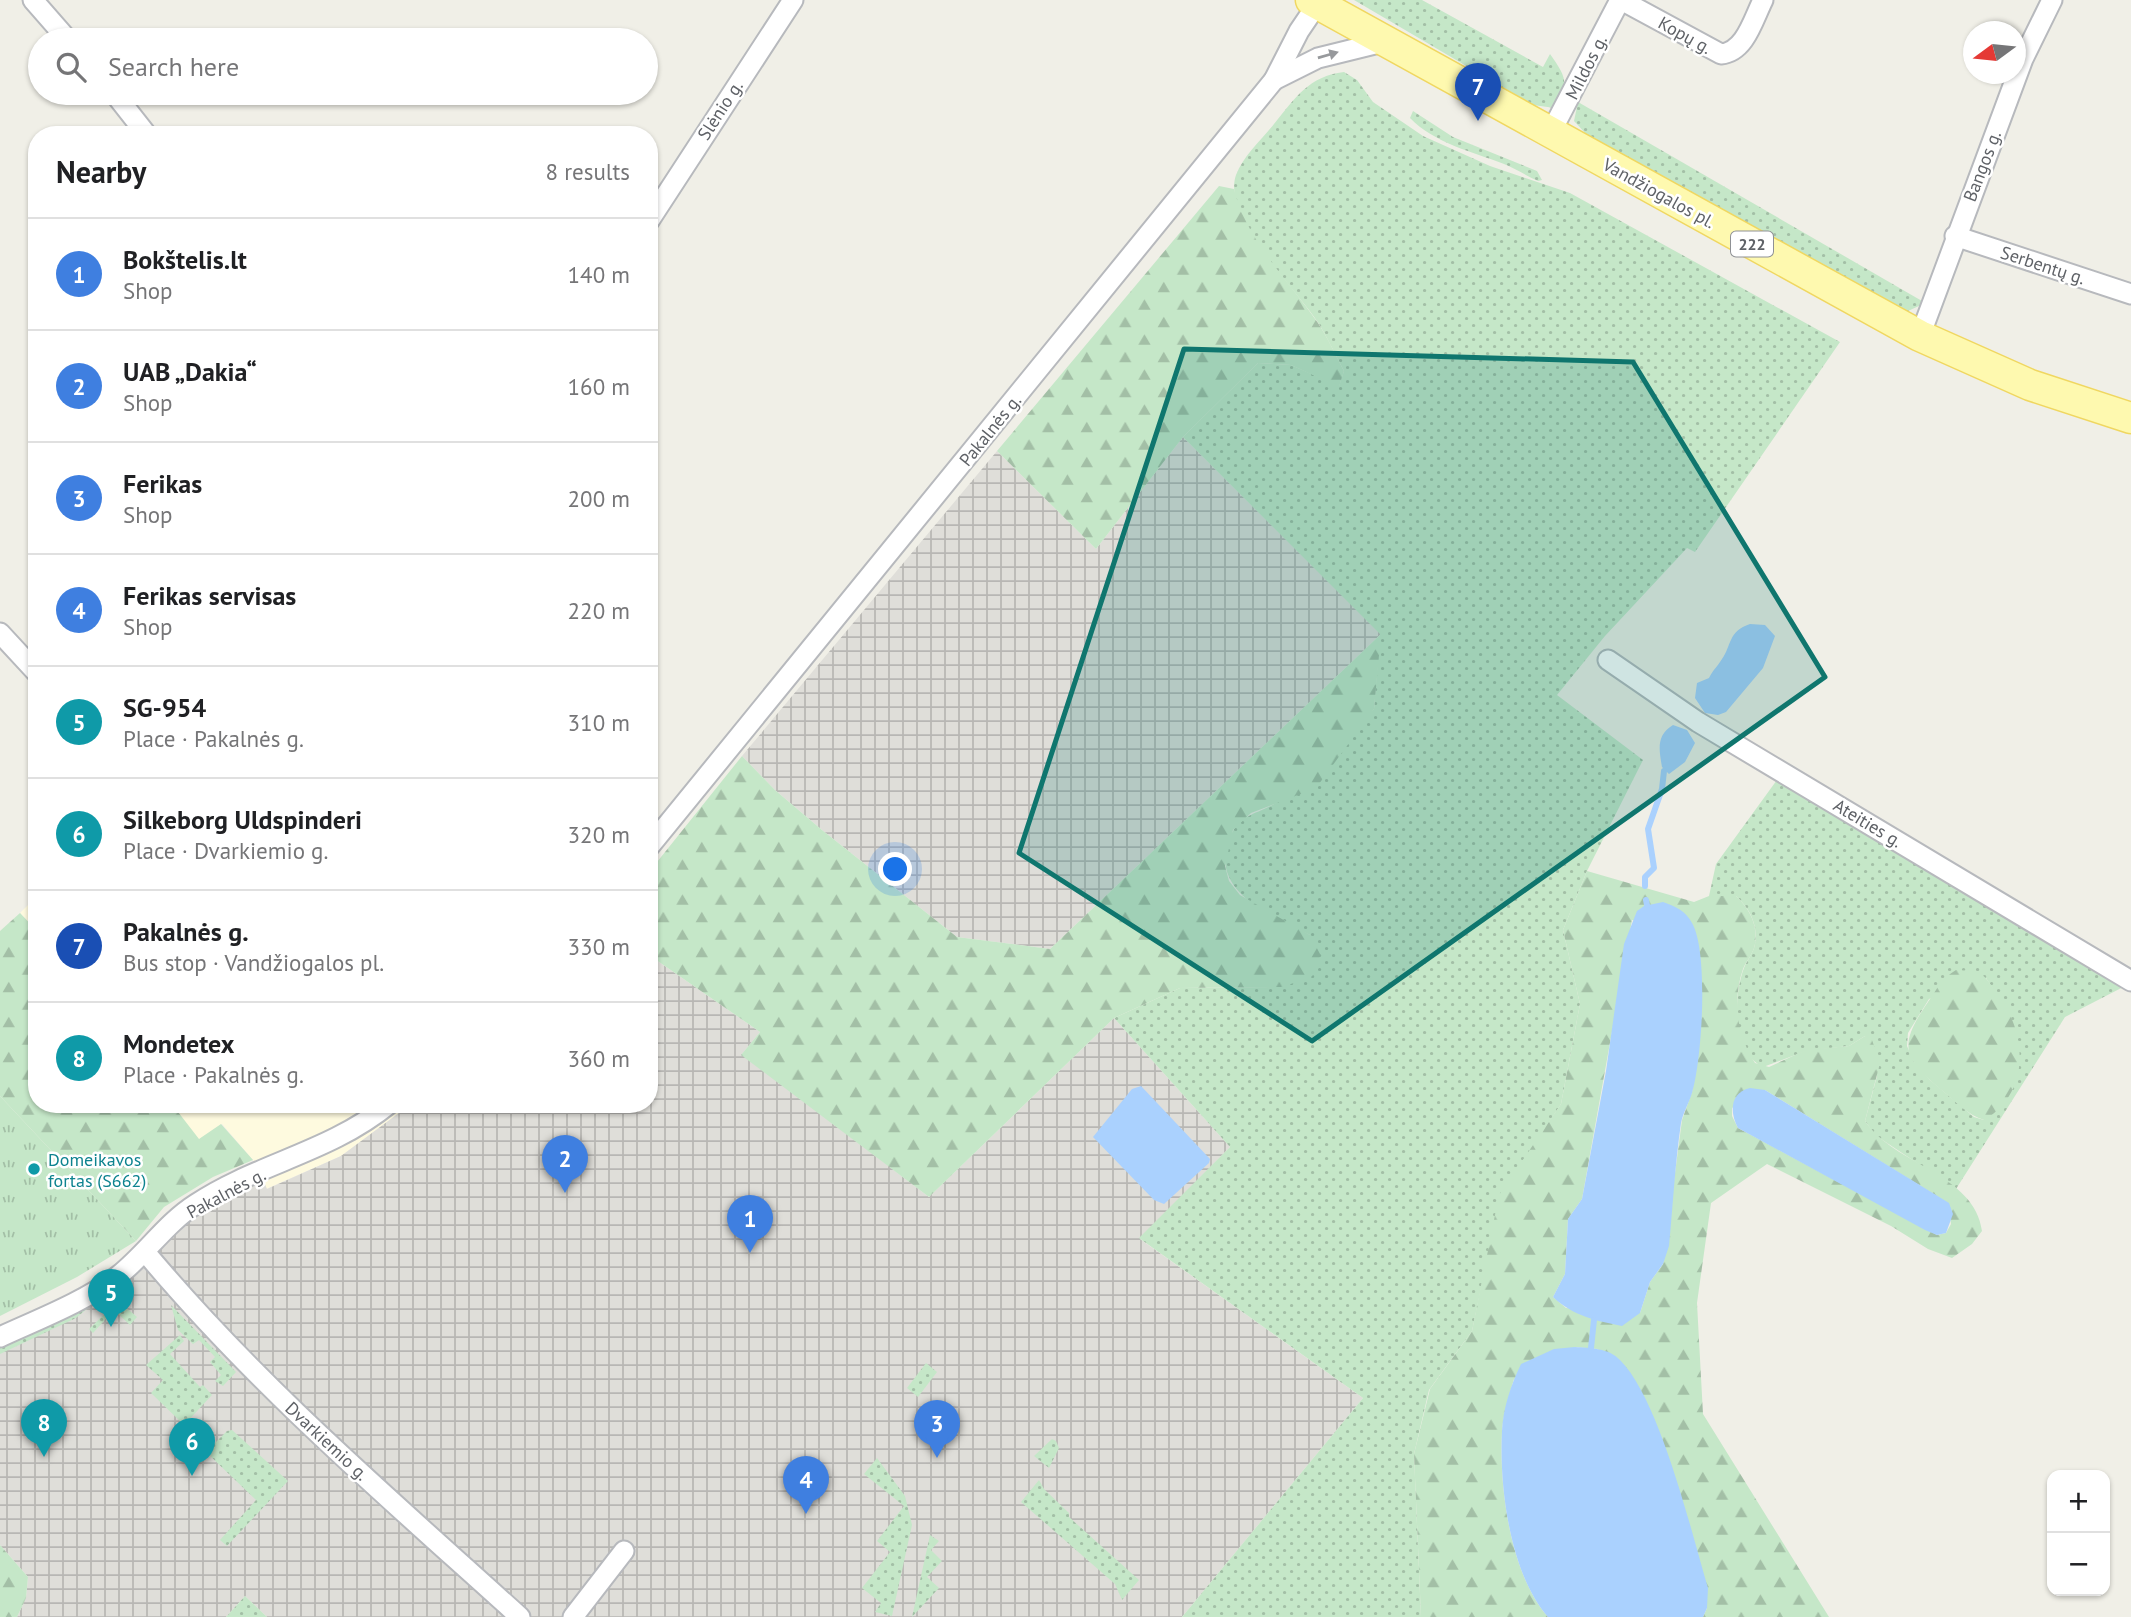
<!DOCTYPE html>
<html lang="en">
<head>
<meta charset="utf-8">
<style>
  :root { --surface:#fff; --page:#f2f2f2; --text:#202124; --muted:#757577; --line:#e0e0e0; --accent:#2563eb }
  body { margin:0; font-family:"PT Sans",sans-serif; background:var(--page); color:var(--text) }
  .controls { position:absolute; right:21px; bottom:21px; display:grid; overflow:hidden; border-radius:14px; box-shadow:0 2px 5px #0004 }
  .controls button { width:63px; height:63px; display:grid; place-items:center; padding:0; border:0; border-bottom:2px solid var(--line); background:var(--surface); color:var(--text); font:35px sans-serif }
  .compass { position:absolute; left:1963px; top:21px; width:63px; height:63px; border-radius:50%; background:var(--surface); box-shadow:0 2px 5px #0004; rotate:255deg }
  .you { position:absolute; left:896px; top:870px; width:24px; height:24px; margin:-18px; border:5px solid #fff; border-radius:50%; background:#1a73e8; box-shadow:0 0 0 10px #1a73e833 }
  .badge { display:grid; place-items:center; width:46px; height:46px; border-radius:50%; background:var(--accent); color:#fff; font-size:23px; font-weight:700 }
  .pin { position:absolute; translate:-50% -58px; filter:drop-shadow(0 2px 4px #0008) }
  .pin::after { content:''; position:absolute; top:37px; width:24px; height:21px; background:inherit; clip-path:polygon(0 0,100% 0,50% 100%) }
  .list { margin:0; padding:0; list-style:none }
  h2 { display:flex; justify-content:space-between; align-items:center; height:91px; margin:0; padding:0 28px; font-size:30px }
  h2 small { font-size:23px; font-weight:400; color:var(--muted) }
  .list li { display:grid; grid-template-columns:46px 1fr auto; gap:21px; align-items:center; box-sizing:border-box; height:112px; padding:0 28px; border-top:2px solid var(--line) }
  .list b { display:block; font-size:26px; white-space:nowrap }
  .list p { margin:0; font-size:23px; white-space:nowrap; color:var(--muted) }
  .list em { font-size:23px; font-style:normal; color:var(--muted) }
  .icon { flex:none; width:38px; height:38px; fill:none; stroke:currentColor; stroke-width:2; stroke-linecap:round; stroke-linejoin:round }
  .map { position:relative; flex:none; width:2131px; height:1617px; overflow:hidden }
  .search { position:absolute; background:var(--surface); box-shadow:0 2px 5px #0004; left:28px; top:28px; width:630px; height:77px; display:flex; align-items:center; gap:18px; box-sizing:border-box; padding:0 24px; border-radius:38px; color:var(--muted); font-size:26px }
  .panel { position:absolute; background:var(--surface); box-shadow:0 2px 5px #0004; left:28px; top:126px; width:630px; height:987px; border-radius:28px }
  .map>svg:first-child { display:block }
</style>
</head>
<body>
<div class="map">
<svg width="2131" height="1617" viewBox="0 0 2131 1617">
  <defs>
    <pattern id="industrial-grid" width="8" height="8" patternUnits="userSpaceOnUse" patternTransform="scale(1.75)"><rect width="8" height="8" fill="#dfded9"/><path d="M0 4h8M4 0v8" fill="none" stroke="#b8b7b4"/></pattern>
    <pattern id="grass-dots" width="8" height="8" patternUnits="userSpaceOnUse" patternTransform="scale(1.75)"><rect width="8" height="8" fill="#c5e7c8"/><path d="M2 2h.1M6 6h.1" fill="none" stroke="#a3bfa6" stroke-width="1.8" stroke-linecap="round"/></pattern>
    <pattern id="forest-firs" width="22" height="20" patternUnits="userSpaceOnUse" patternTransform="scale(1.75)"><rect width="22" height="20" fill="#c5e7c8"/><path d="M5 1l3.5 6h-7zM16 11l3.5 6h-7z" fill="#a3bfa6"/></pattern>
    <pattern id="park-tufts" width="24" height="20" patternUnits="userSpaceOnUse" patternTransform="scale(1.75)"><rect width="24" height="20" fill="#c5e7c8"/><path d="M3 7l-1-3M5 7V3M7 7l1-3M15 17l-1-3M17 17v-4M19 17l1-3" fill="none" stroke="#a3bfa6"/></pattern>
  </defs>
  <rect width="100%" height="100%" fill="#f0efe7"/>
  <!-- commercial -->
  <g fill="#fefadf">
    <path d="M37 896V931L20 913Z"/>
    <path d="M178 1104H411L341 1156 266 1189 253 1160 222 1124 199 1140 174 1108Z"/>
  </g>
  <!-- industrial -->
  <g fill="url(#industrial-grid)">
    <path d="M1183 437 1381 634 1050 949 957 937 822 830 775 790 742 756 997 451 1096 549Z"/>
    <path d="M649 955 760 1032 742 1054 929 1197 1114 1018 1230 1147 1140 1239 1363 1398 1182 1617H267L245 1596 226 1617H17L26 1598 28 1577 0 1545V1337L90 1293 161 1236 260 1173 267 1189 341 1156 411 1104H649Z"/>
  </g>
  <!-- grass -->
  <g fill="url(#grass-dots)" fill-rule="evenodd">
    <path d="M1354 0H1422L1543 67 1550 54C1567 78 1569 83 1555 108L1533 105Z"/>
    <path d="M1344 72 1357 80 1373 102 1423 136 1490 166 1570 193 1840 342 1695 552 1687 548 1605 636 1557 695 1643 760 1587 871 1563 930 1580 1004 1561 1104 1544 1130 1484 1274 1472 1331 1429 1390 1414 1454 1421 1617H1182L1363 1398 1139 1238 1230 1147 1114 1018 1180 988 1281 987 1310 935C1269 915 1202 889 1233 831 1243 812 1267 812 1281 799 1313 770 1343 739 1374 709L1380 634 1183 437 1258 363 1291 365 1339 386 1344 371C1336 356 1328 339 1319 324 1298 291 1221 217 1236 175 1243 156 1262 139 1274 124 1295 98 1309 76 1344 72Z"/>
    <path d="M1578 102 1922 301 1921 305 1908 311 1902 309 1588 136 1574 121Z"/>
    <path d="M1413 111 1453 137 1537 171 1542 180 1538 181C1527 176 1516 169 1504 164 1473 152 1434 143 1410 118Z"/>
    <path d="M1782 773 2131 983 2065 1017 1956 1189 1875 1135 1865 1121 1877 1076 1865 1036 1849 1046 1806 1051 1763 1067C1732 1052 1733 997 1744 968 1747 960 1754 952 1755 944 1758 924 1750 909 1736 896H1709L1716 864ZM1986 978 1993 989 1984 1120 1974 1117 1930 1080 1914 1062 1907 1046 1908 1033 1929 999Z"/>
    <path d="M99 1299 76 1318 0 1354V1347Z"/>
    <path d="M116 1303 122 1304 137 1317 130 1325 114 1310 93 1333 89 1329Z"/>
    <path d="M171 1305 236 1372 223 1386 215 1381 221 1375 210 1362 215 1357 199 1340 193 1344 178 1330Z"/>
    <path d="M180 1335 184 1341 170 1354 200 1387 203 1385 212 1395 184 1425 151 1393 163 1380 146 1365Z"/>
    <path d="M926 1363 937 1372 918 1397 907 1388Z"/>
    <path d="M232 1430 288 1481 227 1546 220 1540 256 1500 206 1452 227 1431Z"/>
    <path d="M1052 1439 1056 1441 1059 1448 1049 1468 1034 1456Z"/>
    <path d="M877 1458 905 1496 912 1525 892 1616 875 1612 881 1603 862 1588 890 1552 877 1541 904 1506 864 1474Z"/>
    <path d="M1039 1480 1044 1489 1069 1513V1517L1139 1580 1122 1600 1115 1584 1021 1502Z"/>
    <path d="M930 1535 939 1541 931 1550 942 1561 927 1577 939 1588 912 1617Z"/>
    <path d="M245 1596 267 1617H226Z"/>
  </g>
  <!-- forest -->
  <g fill="url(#forest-firs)" fill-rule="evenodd">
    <path d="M1219 186 1234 189C1247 242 1288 279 1318 323 1328 338 1336 356 1344 371L1339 387 1291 365 1258 363 1183 437 1096 549 997 451Z"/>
    <path d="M1381 634 1374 709 1316 788 1251 813 1233 830 1225 866 1229 881 1240 895 1310 935 1320 954 1318 970 1310 978 1281 987 1180 988 1114 1018 929 1197 741 1055 760 1032 649 955V872L742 756 775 790 822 830 957 937 1050 949Z"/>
    <path d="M1587 871 1694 902 1709 896H1736C1749 908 1758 924 1755 944 1754 953 1746 961 1743 969 1732 1001 1737 1035 1755 1063L1769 1067 1806 1050 1849 1046 1865 1036 1872 1040 1880 1063 1865 1121C1894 1165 1975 1174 1982 1231L1972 1244 1952 1258 1928 1249 1891 1226 1767 1164 1711 1203 1697 1303 1703 1414 1829 1617H1703L1707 1608 1598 1349 1575 1347 1514 1379C1509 1396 1503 1414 1502 1432 1499 1487 1510 1574 1548 1617H1421L1414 1454 1430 1389 1472 1331 1499 1195 1561 1104 1580 1004 1563 930ZM1632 920 1697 938 1698 1058 1692 1092 1682 1120 1663 1264 1650 1282 1640 1313 1566 1308 1553 1297 1565 1274 1568 1219 1582 1199ZM1765 1090 1948 1203 1951 1224 1946 1233 1937 1235 1738 1128 1732 1116V1108Z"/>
    <path d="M20 913 37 931V1104H178L175 1108 199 1139 221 1124 253 1160 213 1177 164 1207 136 1241 0 1096V931Z"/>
    <path d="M1956 970C1963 971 1971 970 1978 973 1987 976 1990 985 1996 992 2027 1031 2032 1092 1984 1120 1968 1115 1956 1102 1944 1092 1903 1058 1897 1047 1928 1002 1937 989 1942 978 1956 970Z"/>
    <path d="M0 1545 28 1577 26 1598 17 1617H0Z"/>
  </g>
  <!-- park -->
  <path fill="url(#park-tufts)" d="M0 1096 136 1241 77 1277 0 1316Z"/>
  <!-- water -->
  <g fill="#aad1fe">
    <path d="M1750 624 1765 625 1775 636 1763 668 1726 712 1718 715 1705 713 1695 698 1697 683 1709 678C1713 670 1717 667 1722 659 1732 645 1728 631 1750 624Z"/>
    <path d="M1673 725 1687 730 1695 743 1685 762 1669 774 1662 767C1659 750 1656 735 1673 725Z"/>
    <path d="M1663 902C1676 907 1685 910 1692 923 1709 952 1702 1060 1692 1093 1689 1103 1683 1113 1681 1123 1675 1164 1673 1205 1669 1246L1663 1264 1650 1282 1640 1313 1622 1326C1597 1321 1573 1316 1553 1297L1565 1274 1568 1219 1582 1199 1606 1071 1624 944 1637 911 1644 906Z"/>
    <path d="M1141 1086 1210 1159 1209 1163 1164 1204 1154 1200 1093 1137 1132 1089Z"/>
    <path d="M1750 1088 1765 1090 1949 1203 1953 1214 1946 1233 1937 1235 1925 1230 1738 1128C1730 1113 1729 1093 1750 1088Z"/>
    <path d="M1575 1347C1590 1348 1609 1348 1620 1360 1660 1400 1691 1531 1708 1588L1707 1608 1703 1617H1548C1510 1574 1499 1487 1502 1431 1503 1408 1511 1385 1521 1364L1554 1349Z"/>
  </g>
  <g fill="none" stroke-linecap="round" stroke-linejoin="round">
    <!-- stream -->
    <g stroke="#aad1fe" stroke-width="6">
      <path d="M1645 886V877L1654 868 1648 829 1662 789 1664 771"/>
      <path d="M1646 900 1647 905"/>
      <path d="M1591 1348 1594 1320"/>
    </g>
    <!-- street casing -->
    <g stroke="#b7b9bd" stroke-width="23">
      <g id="street">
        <path d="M33 0 68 40"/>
        <path d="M1621 0 1721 54C1745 52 1753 20 1763 0"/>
        <path d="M1274 80 1318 58 1387 41"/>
        <path d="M114 93 147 135"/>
        <path d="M1551 132 1620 0"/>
        <path d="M649 221 793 0"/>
        <path d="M1955 236 2131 294"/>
        <path d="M1920 336 2023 59 2052 0"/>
        <path d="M0 633 37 673"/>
        <path d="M1608 660 1698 722 2131 981"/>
        <path d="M649 847 1274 80 1299 31 1320 0"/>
        <path d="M146 1253C258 1387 391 1500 520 1617"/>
        <path d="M0 1337C39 1319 84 1302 118 1276 146 1254 166 1223 196 1204 258 1163 329 1153 389 1104"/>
        <path d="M573 1617 624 1551"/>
      </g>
    </g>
    <!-- primary casing -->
    <g stroke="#f0d761" stroke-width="33">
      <path id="primary" d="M1311 0 1920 336 2030 385 2131 418"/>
    </g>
    <!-- street -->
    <use href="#street" stroke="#fff" stroke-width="19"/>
    <!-- primary -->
    <use href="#primary" stroke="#fef9af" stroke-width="30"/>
  </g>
  <!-- one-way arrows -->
  <defs><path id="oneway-solid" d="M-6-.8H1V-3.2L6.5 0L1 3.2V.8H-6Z" transform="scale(1.75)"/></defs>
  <use fill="#97999c" href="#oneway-solid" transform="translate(1328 55) rotate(-16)"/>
  <!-- marked area -->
  <path fill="#0f766e" fill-opacity="0.2" stroke="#0f766e" stroke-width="5" stroke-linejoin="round" d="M1184 349 1633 362 1825 677 1312 1041 1019 853Z"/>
  <!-- markers -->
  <circle fill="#0f9aa8" stroke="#fff" stroke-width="2.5" cx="34" cy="1169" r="7"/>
  <g text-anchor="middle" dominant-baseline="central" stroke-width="5" stroke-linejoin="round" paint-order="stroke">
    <!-- shield labels -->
    <rect fill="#fff" stroke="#8f9195" stroke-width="2" x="1731" y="231.5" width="42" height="25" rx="5"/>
    <g font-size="16" font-weight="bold" fill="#5f6267">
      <text x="1752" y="244">222</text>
    </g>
    <!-- street labels -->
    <g font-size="18" fill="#5f6267" stroke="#fff">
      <text transform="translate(1685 35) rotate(29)">Kopų g.</text>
      <text transform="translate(1586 67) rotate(-63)">Mildos g.</text>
      <text transform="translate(720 110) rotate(-57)">Slėnio g.</text>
      <text transform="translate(1982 166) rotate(-69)">Bangos g.</text>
      <text transform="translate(1659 193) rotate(29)">Vandžiogalos pl.</text>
      <text transform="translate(2043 265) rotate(18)">Serbentų g.</text>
      <text transform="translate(990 430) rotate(-51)">Pakalnės g.</text>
      <text transform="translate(1868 823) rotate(31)">Ateities g.</text>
      <text transform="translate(226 1193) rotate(-28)">Pakalnės g.</text>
      <text transform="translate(327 1441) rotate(43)">Dvarkiemio g.</text>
    </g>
    <!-- culture labels -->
    <g font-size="18" fill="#0d838f" stroke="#fff" text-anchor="start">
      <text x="48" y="1159">Domeikavos<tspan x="48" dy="21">fortas (S662)</tspan></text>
    </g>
  </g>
</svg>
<div class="controls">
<button>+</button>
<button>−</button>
</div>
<svg class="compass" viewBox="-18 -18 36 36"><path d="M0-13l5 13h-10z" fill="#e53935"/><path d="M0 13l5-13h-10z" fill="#757577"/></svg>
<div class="you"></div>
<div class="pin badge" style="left:750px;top:1253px;background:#3f7fe0">1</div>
<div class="pin badge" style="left:565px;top:1193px;background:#3f7fe0">2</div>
<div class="pin badge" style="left:937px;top:1458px;background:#3f7fe0">3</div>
<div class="pin badge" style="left:806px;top:1514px;background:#3f7fe0">4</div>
<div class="pin badge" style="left:111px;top:1327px;background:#0f9aa8">5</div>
<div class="pin badge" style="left:192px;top:1476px;background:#0f9aa8">6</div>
<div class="pin badge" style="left:1478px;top:121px;background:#1a4fb4">7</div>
<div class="pin badge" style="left:44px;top:1457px;background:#0f9aa8">8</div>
<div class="search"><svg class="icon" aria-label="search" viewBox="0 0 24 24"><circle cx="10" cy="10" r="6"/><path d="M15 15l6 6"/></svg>Search here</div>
<section class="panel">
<h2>Nearby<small>8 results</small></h2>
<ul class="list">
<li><span class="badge" style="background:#3f7fe0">1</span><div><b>Bokštelis.lt</b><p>Shop</p></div><em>140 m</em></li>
<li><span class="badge" style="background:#3f7fe0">2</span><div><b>UAB „Dakia“</b><p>Shop</p></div><em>160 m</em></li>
<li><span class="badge" style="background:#3f7fe0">3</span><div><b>Ferikas</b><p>Shop</p></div><em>200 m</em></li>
<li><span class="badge" style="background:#3f7fe0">4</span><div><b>Ferikas servisas</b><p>Shop</p></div><em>220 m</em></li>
<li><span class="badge" style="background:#0f9aa8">5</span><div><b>SG-954</b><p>Place · Pakalnės g.</p></div><em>310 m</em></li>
<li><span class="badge" style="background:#0f9aa8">6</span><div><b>Silkeborg Uldspinderi</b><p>Place · Dvarkiemio g.</p></div><em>320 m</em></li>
<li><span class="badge" style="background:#1a4fb4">7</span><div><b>Pakalnės g.</b><p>Bus stop · Vandžiogalos pl.</p></div><em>330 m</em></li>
<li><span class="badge" style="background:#0f9aa8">8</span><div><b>Mondetex</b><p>Place · Pakalnės g.</p></div><em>360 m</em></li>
</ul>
</section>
</div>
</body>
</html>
